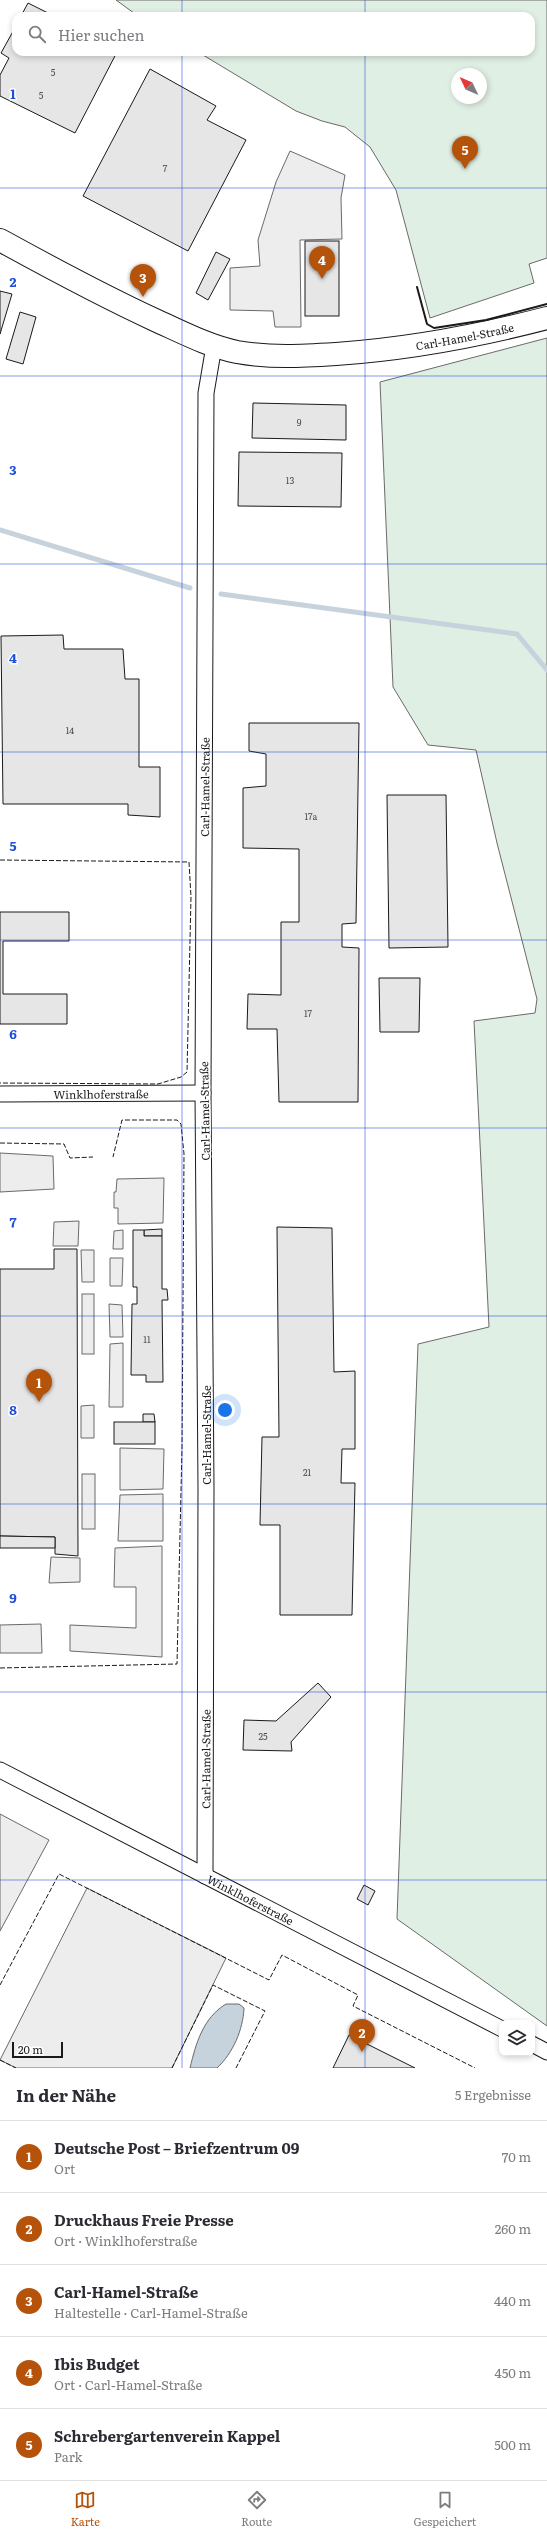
<!DOCTYPE html>
<html lang="de">
<head>
<meta charset="utf-8">
<style>
  :root { --surface:#fff; --page:#f7f7f7; --text:#2b2b33; --muted:#7c7c81; --line:#e1e1e2; --accent:#b45309 }
  body { margin:0; font-family:Literata,serif; background:var(--page); color:var(--text) }
  .controls { position:absolute; right:12px; bottom:12px; display:grid; overflow:hidden; border-radius:8px; box-shadow:0 2px 6px #0003 }
  .controls button { width:36px; height:36px; display:grid; place-items:center; padding:0; border:0; border-bottom:1px solid var(--line); background:var(--surface); color:var(--text); font:20px sans-serif }
  .compass { position:absolute; left:451px; top:68px; width:36px; height:36px; border-radius:50%; background:var(--surface); box-shadow:0 2px 6px #0003; rotate:314deg }
  .scale { position:absolute; left:12px; bottom:10px; width:51px; box-sizing:border-box; padding-left:4px; border:2px solid #1a1a1a; border-top:0; font-size:11px; line-height:14px; white-space:nowrap; color:#1a1a1a; -webkit-text-stroke:3px #fff; paint-order:stroke }
  .you { position:absolute; left:225px; top:1410px; width:14px; height:14px; margin:-10px; border:3px solid #fff; border-radius:50%; background:#1a73e8; box-shadow:0 0 0 6px #1a73e833 }
  .badge { display:grid; place-items:center; width:26px; height:26px; border-radius:50%; background:var(--accent); color:#fff; font-size:13px; font-weight:700 }
  .pin { position:absolute; translate:-50% -33px; filter:drop-shadow(0 1px 2px #0008) }
  .pin::after { content:''; position:absolute; top:21px; width:14px; height:12px; background:inherit; clip-path:polygon(0 0,100% 0,50% 100%) }
  .list { margin:0; padding:0; list-style:none }
  h2 { display:flex; justify-content:space-between; align-items:center; height:52px; margin:0; padding:0 16px; font-size:17px }
  h2 small { font-size:13px; font-weight:400; color:var(--muted) }
  .list li { display:grid; grid-template-columns:26px 1fr auto; gap:12px; align-items:center; box-sizing:border-box; height:72px; padding:0 16px; border-top:1px solid var(--line) }
  .list b { display:block; font-size:15px; white-space:nowrap }
  .list p { margin:0; font-size:13px; white-space:nowrap; color:var(--muted) }
  .list em { font-size:13px; font-style:normal; color:var(--muted) }
  .icon { flex:none; width:22px; height:22px; fill:none; stroke:currentColor; stroke-width:2; stroke-linecap:round; stroke-linejoin:round }
  .map { position:relative; flex:none; width:547px; height:2068px; overflow:hidden }
  .search { position:absolute; background:var(--surface); box-shadow:0 2px 6px #0003; left:12px; right:12px; top:12px; height:44px; display:flex; align-items:center; gap:10px; box-sizing:border-box; padding:0 14px; border-radius:12px; color:var(--muted); font-size:15px }
  .sheet { height:412px; background:var(--surface) }
  nav { display:flex; justify-content:space-around; align-items:center; box-sizing:border-box; height:56px; border-top:1px solid var(--line); background:var(--surface); font-size:11px; color:var(--muted) }
  nav a { display:grid; justify-items:center; gap:2px }
  nav .on { color:var(--accent) }
  .map>svg:first-child { display:block }
</style>
</head>
<body>
<div class="map">
<svg width="547" height="2068" viewBox="0 0 547 2068">
  <rect width="100%" height="100%" fill="#fff"/>
  <!-- green -->
  <g fill="#e0efe3" stroke="#6a6a6a" fill-rule="evenodd">
    <path d="M116 0H547V258L529 264 534 283 430 318 396 190 370 147 345 127 322 121 296 111 198 52H531V16H138ZM457 74H481V98H457Z"/>
    <path d="M547 338V2026L397 1919 418 1344 489 1327 474 1021 535 1013 537 999 497 843 476 750 428 745 393 687 380 382Z"/>
  </g>
  <!-- parking -->
  <g fill="#ededed" stroke="#6a6a6a">
    <path d="M290 151 345 175 341 198 342 239 300 240 301 327H275L273 311 230 310V268L260 266 258 240 276 182Z"/>
    <path d="M0 1153 53 1156 54 1189 0 1192Z"/>
    <path d="M164 1178 163 1223 118 1224V1208H114V1192H116L117 1179Z"/>
    <path d="M79 1221 78 1246H53L54 1222Z"/>
    <path d="M123 1230V1249H113L114 1231Z"/>
    <path d="M81 1250H94V1282H82Z"/>
    <path d="M110 1258H123L122 1286H110Z"/>
    <rect x="82" y="1294" width="12" height="60"/>
    <path d="M109 1304 122 1305 123 1337H110Z"/>
    <path d="M123 1343V1407H109L110 1344Z"/>
    <path d="M94 1405V1438H81V1406Z"/>
    <path d="M120 1448 164 1449 163 1489 120 1490Z"/>
    <rect x="82" y="1474" width="13" height="55"/>
    <path d="M163 1494V1541H118L120 1495Z"/>
    <path d="M162 1546V1657L70 1651V1625L136 1628V1587H114L115 1548Z"/>
    <path d="M51 1557 80 1558V1582L49 1583Z"/>
    <path d="M41 1624 42 1653H0V1625Z"/>
    <path d="M0 1814 49 1840 0 1931Z"/>
    <path d="M87 1888 226 1958 172 2068H16L0 2060Z"/>
  </g>
  <!-- water -->
  <path fill="#c6d2dc" stroke="#6a6a6a" d="M226 2004H239L244 2008C243 2030 233 2053 217 2068H190C196 2043 203 2018 226 2004Z"/>
  <g fill="none" stroke-linecap="round" stroke-linejoin="round">
    <!-- stream -->
    <g stroke="#c6d2dc" stroke-width="5">
      <path d="M0 530 190 588"/>
      <path d="M221 594 517 634 547 670"/>
    </g>
  </g>
  <!-- building -->
  <g fill="#e6e6e6" stroke="#1a1a1a">
    <path d="M28 3 54 16H21Z"/>
    <path d="M16 26V52H117L75 133 0 96V75L9 58 1 53Z"/>
    <path d="M150 69 216 106 207 120 246 140 188 251 83 196Z"/>
    <rect x="305" y="241" width="34" height="75"/>
    <path d="M216 252 230 259 208 300 196 293Z"/>
    <path d="M0 291 12 294 0 334Z"/>
    <path d="M20 312 36 317 23 364 6 359Z"/>
    <path d="M253 403 346 405V440L252 438Z"/>
    <path d="M239 452 342 453 341 507 238 506Z"/>
    <path d="M63 635 64 649H123L125 679H139V767H160V817L128 815V804H3L1 636Z"/>
    <path d="M249 723H359L356 923 342 924V947L359 948 358 1102H279L277 1029H247L248 994 281 995V922H299V849L243 848V788L266 786V754L249 751Z"/>
    <path d="M387 795H446L448 947 389 948Z"/>
    <path d="M0 912H69V941H3V994H67V1024H0Z"/>
    <path d="M379 978H420L419 1032H380Z"/>
    <path d="M277 1227 332 1228 334 1372 355 1371V1449H342L341 1483H355L352 1615H280V1525H260L262 1437H279Z"/>
    <path d="M162 1229V1236H144V1230Z"/>
    <path d="M133 1230H144V1236H162V1289H167L168 1300H162L163 1382H146V1375H131L132 1304H137V1287H133Z"/>
    <path d="M54 1249H77L78 1556 55 1554V1537L0 1536V1269H54Z"/>
    <path d="M143 1414H154L155 1422H143Z"/>
    <rect x="114" y="1422" width="41" height="22"/>
    <path d="M0 1536 55 1537V1548H0Z"/>
    <path d="M318 1683 331 1697 291 1742 292 1751 243 1750 244 1720 276 1721Z"/>
    <path d="M364 1885 375 1891 368 1905 357 1899Z"/>
    <path d="M349 2035 415 2068H333Z"/>
  </g>
  <g fill="none" stroke-linecap="round" stroke-linejoin="round">
    <!-- street casing -->
    <g stroke="#1a1a1a" stroke-width="17">
      <g id="street">
        <path id="s1" d="M0 1094 203 1093"/>
        <path id="s2" d="M0 1770 502 2029"/>
        <path id="s3" d="M205 1876 206 1487 203 1093 206 393 214 346"/>
        <path d="M532 2044 547 2052"/>
      </g>
    </g>
    <!-- secondary casing -->
    <g stroke="#1a1a1a" stroke-width="24">
      <g id="secondary">
        <path id="s4" d="M0 240C51 268 103 296 155 320 182 332 208 346 237 352 270 358 303 356 336 354 408 349 478 336 547 318"/>
      </g>
    </g>
    <!-- street -->
    <use href="#street" stroke="#fff" stroke-width="15"/>
    <!-- secondary -->
    <use href="#secondary" stroke="#fff" stroke-width="22"/>
    <!-- fence -->
    <g stroke="#1a1a1a" stroke-width="1" stroke-dasharray="5 2" stroke-linecap="butt">
      <path d="M0 860 189 862 191 897 187 1072 181 1077 158 1084 0 1083"/>
      <path d="M0 1143 64 1144 70 1158 93 1157"/>
      <path d="M0 1668 177 1664 182 1448 184 1154 181 1124 177 1120H122L113 1157"/>
      <path d="M0 1985 59 1874 269 1980 282 1955 358 1995 353 2006 475 2068"/>
      <path d="M0 2060 16 2068"/>
      <path d="M172 2068 213 1985 265 2011 236 2068"/>
    </g>
    <!-- wall -->
    <path stroke="#1a1a1a" stroke-width="2" d="M417 287 427 324 434 328 486 320 547 304"/>
  </g>
  <!-- grid -->
  <path fill="none" stroke="#1d4ed8" stroke-width="1" stroke-opacity="0.55" d="M182 0V16M365 0V16M182 52V2068M365 52V2068M0 188H547M0 376H547M0 564H547M0 752H547M0 940H547M0 1128H547M0 1316H547M0 1504H547M0 1692H547M0 1880H547"/>
  <g text-anchor="middle" dominant-baseline="central" stroke-width="3" stroke-linejoin="round" paint-order="stroke">
    <!-- number labels -->
    <g font-size="9" fill="#4d4d4d">
      <text x="53" y="72">5</text>
      <text x="41" y="95">5</text>
      <text x="165" y="168">7</text>
      <text x="299" y="422">9</text>
      <text x="290" y="480">13</text>
      <text x="70" y="730">14</text>
      <text x="311" y="816">17a</text>
      <text x="308" y="1013">17</text>
      <text x="147" y="1339">11</text>
      <text x="307" y="1472">21</text>
      <text x="263" y="1736">25</text>
    </g>
    <!-- street labels -->
    <g font-size="11" fill="#1a1a1a" stroke="#fff">
      <text stroke="none"><textPath href="#s4" startOffset="492">Carl-Hamel-Straße</textPath></text>
      <text stroke="none"><textPath href="#s3" startOffset="1089">Carl-Hamel-Straße</textPath></text>
      <text stroke="none"><textPath href="#s1" startOffset="101">Winklhoferstraße</textPath></text>
      <text transform="translate(204 1111) rotate(-91)">Carl-Hamel-Straße</text>
      <text transform="translate(206 1435) rotate(-90)">Carl-Hamel-Straße</text>
      <text stroke="none"><textPath href="#s3" startOffset="117">Carl-Hamel-Straße</textPath></text>
      <text stroke="none"><textPath href="#s2" startOffset="282">Winklhoferstraße</textPath></text>
    </g>
  </g>
  <g font-size="13" text-anchor="middle" font-weight="bold" fill="#1d4ed8" stroke="#fff" stroke-width="3" stroke-linejoin="round" paint-order="stroke">
    <text x="13" y="99">1</text>
    <text x="13" y="287">2</text>
    <text x="13" y="475">3</text>
    <text x="13" y="663">4</text>
    <text x="13" y="851">5</text>
    <text x="13" y="1039">6</text>
    <text x="13" y="1227">7</text>
    <text x="13" y="1415">8</text>
    <text x="13" y="1603">9</text>
  </g>
</svg>
<div class="controls">
<button><svg class="icon" aria-label="layers" viewBox="0 0 24 24"><path d="M12 4l9 5-9 5-9-5zM3 14l9 5 9-5"/></svg></button>
</div>
<svg class="compass" viewBox="-18 -18 36 36"><path d="M0-13l5 13h-10z" fill="#e53935"/><path d="M0 13l5-13h-10z" fill="#7c7c81"/></svg>
<div class="scale">20 m</div>
<div class="you"></div>
<div class="pin badge" style="left:39px;top:1402px">1</div>
<div class="pin badge" style="left:362px;top:2052px">2</div>
<div class="pin badge" style="left:143px;top:297px">3</div>
<div class="pin badge" style="left:322px;top:279px">4</div>
<div class="pin badge" style="left:465px;top:169px">5</div>
<div class="search"><svg class="icon" aria-label="search" viewBox="0 0 24 24"><circle cx="10" cy="10" r="6"/><path d="M15 15l6 6"/></svg>Hier suchen</div>
</div>
<section class="sheet">
<h2>In der Nähe<small>5 Ergebnisse</small></h2>
<ul class="list">
<li><span class="badge">1</span><div><b>Deutsche Post – Briefzentrum 09</b><p>Ort</p></div><em>70 m</em></li>
<li><span class="badge">2</span><div><b>Druckhaus Freie Presse</b><p>Ort · Winklhoferstraße</p></div><em>260 m</em></li>
<li><span class="badge">3</span><div><b>Carl-Hamel-Straße</b><p>Haltestelle · Carl-Hamel-Straße</p></div><em>440 m</em></li>
<li><span class="badge">4</span><div><b>Ibis Budget</b><p>Ort · Carl-Hamel-Straße</p></div><em>450 m</em></li>
<li><span class="badge">5</span><div><b>Schrebergartenverein Kappel</b><p>Park</p></div><em>500 m</em></li>
</ul>
</section>
<nav>
<a class="on"><svg class="icon" aria-label="map" viewBox="0 0 24 24"><path d="M3 6l6-2 6 2 6-2v14l-6 2-6-2-6 2zM9 4v14M15 6v14"/></svg>Karte</a>
<a><svg class="icon" aria-label="directions" viewBox="0 0 24 24"><path d="M12 3l9 9-9 9-9-9zM9 14v-3h6M13 9l2 2-2 2"/></svg>Route</a>
<a><svg class="icon" aria-label="saved" viewBox="0 0 24 24"><path d="M7 4h10v16l-5-4-5 4z"/></svg>Gespeichert</a>
</nav>
</body>
</html>
